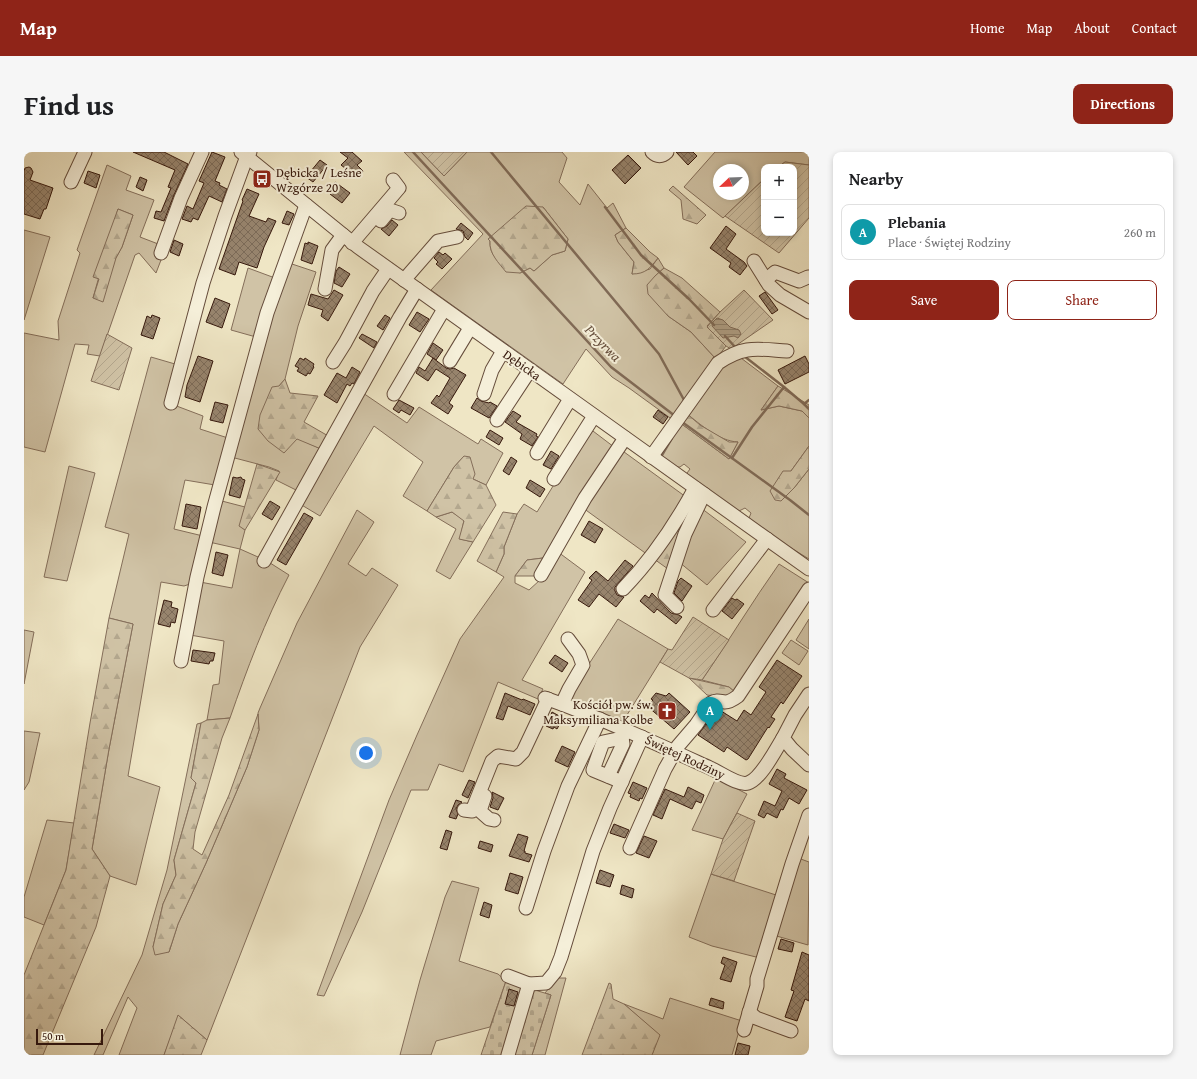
<!DOCTYPE html>
<html lang="en">
<head>
<meta charset="utf-8">
<style>
  :root { --surface:#fff; --page:#f6f6f6; --text:#202124; --muted:#757577; --line:#e0e0e0; --accent:#8f2418 }
  body { margin:0; font-family:"Gentium Book Plus",serif; background:var(--page); color:var(--text) }
  .controls { position:absolute; right:12px; top:12px; display:grid; overflow:hidden; border-radius:8px; box-shadow:0 2px 6px #0003 }
  .controls button { width:36px; height:36px; display:grid; place-items:center; padding:0; border:0; border-bottom:1px solid var(--line); background:var(--surface); color:var(--text); font:20px sans-serif }
  .compass { position:absolute; left:689px; top:12px; width:36px; height:36px; border-radius:50%; background:var(--surface); box-shadow:0 2px 6px #0003; rotate:247deg }
  .scale { position:absolute; left:12px; bottom:10px; width:67px; box-sizing:border-box; padding-left:4px; border:2px solid #37190d; border-top:0; font-size:11px; line-height:14px; white-space:nowrap; color:#37190d; -webkit-text-stroke:3px #f5efd9; paint-order:stroke }
  .you { position:absolute; left:342px; top:601px; width:14px; height:14px; margin:-10px; border:3px solid #fff; border-radius:50%; background:#1a73e8; box-shadow:0 0 0 6px #1a73e833 }
  .badge { display:grid; place-items:center; width:26px; height:26px; border-radius:50%; background:var(--accent); color:#fff; font-size:13px; font-weight:700 }
  .pin { position:absolute; translate:-50% -33px; filter:drop-shadow(0 1px 2px #0008) }
  .pin::after { content:''; position:absolute; top:21px; width:14px; height:12px; background:inherit; clip-path:polygon(0 0,100% 0,50% 100%) }
  .list { margin:0; padding:0; list-style:none }
  h2 { display:flex; justify-content:space-between; align-items:center; height:52px; margin:0; padding:0 16px; font-size:17px }
  h2 small { font-size:13px; font-weight:400; color:var(--muted) }
  .list li { display:grid; grid-template-columns:26px 1fr auto; gap:12px; align-items:center; box-sizing:border-box; height:56px; margin:0 8px 8px; padding:0 8px; border:1px solid var(--line); border-radius:8px }
  .list b { display:block; font-size:15px; white-space:nowrap }
  .list p { margin:0; font-size:13px; white-space:nowrap; color:var(--muted) }
  .list em { font-size:13px; font-style:normal; color:var(--muted) }
  .actions { display:flex; gap:8px; padding:12px 16px }
  .actions a { flex:1; padding:9px 0; border:1px solid var(--accent); border-radius:8px; text-align:center; font-size:14px; color:var(--accent) }
  .actions .main { background:var(--accent); color:#fff }
  .map { position:relative; flex:none; width:785px; height:903px; overflow:hidden; border-radius:8px }
  header { display:flex; align-items:center; gap:24px; box-sizing:border-box; height:56px; padding:0 20px; background:var(--accent); color:#fff }
  header strong { font-size:19px }
  nav { display:flex; gap:22px; margin-inline-start:auto; font-size:14px }
  .intro { display:flex; align-items:center; justify-content:space-between; box-sizing:border-box; height:96px; padding:0 24px }
  h1 { margin:0; font-size:28px }
  .button { padding:10px 18px; border-radius:8px; background:var(--accent); color:#fff; font-size:14px; font-weight:700 }
  main { display:flex; gap:24px; padding:0 24px }
  aside { flex:1; background:var(--surface); border-radius:8px; box-shadow:0 2px 6px #0003 }
  .map>svg:first-child { display:block }
</style>
</head>
<body>
<header>
<strong>Map</strong>
<nav><a>Home</a><a>Map</a><a>About</a><a>Contact</a></nav>
</header>
<div class="intro"><h1>Find us</h1><a class="button">Directions</a></div>
<main>
<div class="map">
<svg width="785" height="903" viewBox="0 0 785 903">
  <defs>
    <pattern id="forest-firs" width="22" height="20" patternUnits="userSpaceOnUse"><rect width="22" height="20" fill="#d0c3a6"/><path d="M5 1l3.5 6h-7zM16 11l3.5 6h-7z" fill="#b3a78e"/></pattern>
    <pattern id="cemetery-stones" width="16" height="16" patternUnits="userSpaceOnUse"><rect width="16" height="16" fill="#d0c3a6"/><path d="M2 7V4a2 2 0 0 1 4 0v3zM10 15v-3a2 2 0 0 1 4 0v3z" fill="#b3a78e"/></pattern>
    <pattern id="garden-furrows" width="10" height="10" patternUnits="userSpaceOnUse"><rect width="10" height="10" fill="#d0c3a6"/><path d="M-1 1l2-2M0 10L10 0M9 11l2-2" fill="none" stroke="#b3a78e"/></pattern>
    <pattern id="water-rules" width="6" height="5" patternUnits="userSpaceOnUse"><rect width="6" height="5" fill="#b0a086"/><path d="M0 2.5h6" fill="none" stroke="#90826c"/></pattern>
    <pattern id="building-cross-hatch" width="8" height="8" patternUnits="userSpaceOnUse"><rect width="8" height="8" fill="#97846d"/><path d="M0 0l8 8M0 8l8-8" fill="none" stroke="#7c6b58"/></pattern>
  </defs>
  <rect width="100%" height="100%" fill="#efe6c5"/>
  <filter id="stains"><feTurbulence type="fractalNoise" baseFrequency=".005" numOctaves="4"/><feColorMatrix values="0 0 0 0 .2 0 0 0 0 .09 0 0 0 0 .02 0 0 0 .5 -.17"/></filter>
  <radialGradient id="worn" r=".72"><stop offset=".6" stop-color="#630" stop-opacity="0"/><stop offset="1" stop-color="#630" stop-opacity=".3"/></radialGradient>
  <!-- green -->
  <g fill="#d0c3a6" stroke="#846e5a" fill-rule="evenodd">
    <path d="M380 0H397L420 24 443 0H538L543 6 535 30 556 53 564 32 583 56 589 51 602 76 591 83 594 90 610 110 608 122 626 117 634 106 640 116 631 124 644 164 667 180 692 207 649 268 605 236 588 225 562 197 539 232 407 138 459 82ZM519 55 544 87 541 99 528 103 510 119 506 116 496 121C482 113 465 108 466 89Z"/>
    <path d="M691 0H785V13L761 10 754 15H740V27L699 66 660 35ZM695 18H719V42H695Z"/>
    <path d="M83 13 107 24 102 38 130 48 116 85 142 95 132 121 115 101 111 103 76 204 63 202 65 193 51 192 21 300 0 295V181L35 188 34 169 56 101 53 98ZM94 57 109 63 98 95 69 146Z"/>
    <path d="M0 78 26 85 0 168Z"/>
    <path d="M265 111 292 120 274 174 261 227 255 234 273 286 297 297 274 339 252 328 255 319 245 315 207 305 245 168Z"/>
    <path d="M224 116 251 126 232 185 207 178Z"/>
    <path d="M713 203 754 234 737 258 755 254 778 259 785 266V294L767 319 770 336 785 317V407L767 396 759 393 725 366 727 361 721 356 713 360 666 327 663 321 666 317 660 312 656 315H649L635 303 655 270 705 307 714 290C695 289 677 273 662 261L689 221Z"/>
    <path d="M127 205 151 212 142 250 179 264 176 277 204 286 191 333 161 328 150 377 179 384 169 431 160 434 137 430 104 624 136 635 112 733 86 724 68 697 85 597 109 472 85 466 105 382 81 375Z"/>
    <path d="M339 241 383 271 395 255 454 292 457 287 479 301 462 333 449 327 440 304 430 315 403 359 379 344 399 310 350 274 296 364 276 352Z"/>
    <path d="M565 276 590 295 519 406 503 408 491 424V431L505 438 516 428 534 400 561 420 498 528 519 537 514 547 474 530 439 620 415 612 404 638H387L338 760 300 844 293 843 365 648 393 583 436 487 480 425 472 420 480 402V395L493 362 500 352 513 360Z"/>
    <path d="M596 297 662 345 624 403 559 356Z"/>
    <path d="M45 314 71 321 43 429 20 425Z"/>
    <path d="M194 348 221 355 216 374 221 378 216 397 243 409 265 423C241 469 223 517 206 566L183 568 189 533 195 532 200 489 166 483 176 430 208 436 216 397 185 390Z"/>
    <path d="M677 356 722 390 683 433 655 410Z"/>
    <path d="M333 358 350 370 324 412 342 424 348 416 374 433 336 495 183 888 155 864 140 903H95L113 856 104 845 79 903H70L118 803 143 718 173 572 177 571 167 626 172 631 150 708 152 723 139 752 129 795 145 800 154 772 182 711 223 615 235 578 234 561 236 556 273 471Z"/>
    <path d="M428 360 440 368 436 387 449 390 426 427 412 419 432 377 412 365Z"/>
    <path d="M755 412 785 431 712 541 705 535 678 528C704 490 728 450 755 412Z"/>
    <path d="M594 467 644 497 598 571 550 550 543 546Z"/>
    <path d="M785 467V497L772 488Z"/>
    <path d="M0 478 10 480 0 532Z"/>
    <path d="M767 488 784 499 775 513 758 501Z"/>
    <path d="M0 579 16 581 5 630 0 638Z"/>
    <path d="M692 626 723 642 699 687 668 678Z"/>
    <path d="M23 668 50 671 42 718 20 773 0 765V745Z"/>
    <path d="M774 706 785 710 784 793 749 783Z"/>
    <path d="M687 722 752 743 736 806 688 794 665 785Z"/>
    <path d="M428 729 455 736 435 809 474 822 482 829 466 875 412 889 407 903H376L396 828 421 745Z"/>
    <path d="M533 826H542L521 903H508L527 843 521 841Z"/>
    <path d="M646 846 718 869 708 903H628L635 883 600 852 639 867Z"/>
  </g>
  <!-- forest -->
  <g fill="url(#forest-firs)" stroke="#846e5a">
    <path d="M649 34 682 63 673 72 659 67 657 48 645 38Z"/>
    <path d="M502 54 519 55 544 87 541 99 528 103 510 119 506 116 496 121 482 120C475 111 465 102 466 89L464 87Z"/>
    <path d="M94 57 109 63 98 95 92 106 79 150 69 146 75 127 69 125Z"/>
    <path d="M602 76 626 100 634 106C626 116 622 122 608 122L610 110 594 90 591 83Z"/>
    <path d="M640 116 658 126 696 160 683 174 702 194 692 207 667 180 644 164 624 142 623 133 631 124Z"/>
    <path d="M261 227 266 241 294 244 280 270 306 285 297 297 273 287 260 301 244 289 234 277 236 263 248 235 255 234Z"/>
    <path d="M754 234 785 253V266L778 259 755 254 737 258Z"/>
    <path d="M662 261 676 273 705 290H714L705 307 655 270Z"/>
    <path d="M785 294V317L770 336 757 349 751 348 746 339 759 319H767Z"/>
    <path d="M440 304 446 305 451 322 449 327 462 333 472 353 449 390 435 387 440 369 428 360 412 365 403 359 430 315Z"/>
    <path d="M233 312 256 320 221 378 215 374Z"/>
    <path d="M665 350 671 353 655 378 644 417 630 407Z"/>
    <path d="M479 360 493 362 480 395V402L472 420 453 409Z"/>
    <path d="M519 406 511 424H491L503 408Z"/>
    <path d="M85 466 109 472 85 597 68 697 86 724 72 775 19 903H0V823L42 718 66 571Z"/>
    <path d="M665 526 705 535 712 541 703 546 683 543Z"/>
    <path d="M234 562 235 578 223 615 182 711 154 772 145 800 131 803 129 795 139 752 152 723 150 708 172 631 167 626 177 571 183 568 206 566 198 586 171 680 169 697 178 703 205 643Z"/>
    <path d="M585 831 587 832 589 847 600 852 636 883 628 903H558Z"/>
    <path d="M154 863 183 888 177 903H140Z"/>
  </g>
  <!-- cemetery -->
  <path fill="url(#cemetery-stones)" stroke="#846e5a" d="M482 829 527 843 508 903H457Z"/>
  <!-- garden -->
  <g fill="url(#garden-furrows)" stroke="#846e5a">
    <path d="M397 0H443L420 24Z"/>
    <path d="M761 10 785 13V66L755 101 701 64 740 27V81H770V15H754Z"/>
    <path d="M720 138 749 168 707 197 702 194 683 175 696 160Z"/>
    <path d="M83 182 108 196 95 238 67 229Z"/>
    <path d="M669 465 705 488 678 528 665 526 636 510 644 497 648 498Z"/>
    <path d="M713 661 731 669 710 729 687 722 699 687Z"/>
  </g>
  <!-- water -->
  <path fill="url(#water-rules)" stroke="#806a56" d="M693 166 699 168 706 175 715 178 717 182 714 186 710 184 699 186 688 174 689 170Z"/>
  <g fill="none" stroke-linecap="round" stroke-linejoin="round">
    <!-- stream -->
    <g stroke="#806a56" stroke-width="2.5">
      <path d="M389 0 587 215 651 264"/>
      <path d="M467 0 635 202 660 248V250"/>
      <path d="M581 55 617 103 665 147 690 173"/>
      <path d="M701 184 712 196"/>
      <path d="M720 204 760 235"/>
      <path d="M780 252 785 257"/>
      <path d="M658 270 766 348 785 363"/>
      <path d="M638 303 648 286"/>
      <path d="M708 306 728 275 760 235 780 252 785 248"/>
    </g>
  </g>
  <!-- building -->
  <g fill="url(#building-cross-hatch)" stroke="#37190d">
    <path d="M109 0H140L164 12 150 43 140 69 130 66 132 59 137 60 147 36 144 35 151 18Z"/>
    <path d="M188 0 201 5 191 29 196 31 195 33 203 37 198 50 185 44 174 68 169 66 167 70 158 67 163 54 169 57 180 31 175 29Z"/>
    <path d="M316 0H328L338 9 333 13 339 19 334 26 317 13 324 6Z"/>
    <path d="M652 0H669L673 4 664 13Z"/>
    <path d="M604 3 617 16 601 32 588 18Z"/>
    <path d="M296 8 303 13 289 30 282 25Z"/>
    <path d="M5 15 7 16 9 20 6 28 29 36 22 57H20L16 67 0 62V19L1 16Z"/>
    <path d="M64 19 76 23 72 36 60 31Z"/>
    <path d="M116 25 123 28 119 39 112 35Z"/>
    <path d="M311 30 326 41 318 51 306 42 308 39 306 37Z"/>
    <path d="M223 37 235 42 225 64 242 70 244 66 252 69 240 95 233 116 215 110 211 123 195 117 219 49 218 48Z"/>
    <path d="M263 59 270 62 265 73 258 71Z"/>
    <path d="M368 68 374 73 365 84 357 77 363 74Z"/>
    <path d="M437 71 449 81 444 88 441 85 439 79 432 77Z"/>
    <path d="M702 74 712 82 702 97 720 110 723 114 716 123 705 115 707 111 686 96Z"/>
    <path d="M150 88 159 92 155 104 146 100Z"/>
    <path d="M284 90 294 94 288 112 277 108 281 91 284 92Z"/>
    <path d="M415 100 419 103 421 101 428 107 418 117 412 112 414 110 410 106Z"/>
    <path d="M315 115 326 122 318 135 310 131 312 119Z"/>
    <path d="M310 138 319 143 304 169 297 164 299 158 284 153 287 142 304 147Z"/>
    <path d="M741 140 754 158 748 162 735 144Z"/>
    <path d="M191 146 206 152 198 176 182 170Z"/>
    <path d="M393 160 405 167 396 180 385 173Z"/>
    <path d="M128 163 136 166 129 187 117 183 123 164 127 166Z"/>
    <path d="M361 163 366 166 359 178 353 174Z"/>
    <path d="M338 182 353 190 350 196 335 186Z"/>
    <path d="M409 191 419 198 412 208 403 202Z"/>
    <path d="M174 204 189 209 176 250 161 245 163 233Z"/>
    <path d="M781 204 785 212V220L761 232 754 218Z"/>
    <path d="M276 206 280 208 281 206 290 212 289 214 290 215 286 222 284 221 282 224 273 219 275 216 271 214Z"/>
    <path d="M409 206 422 216 426 217 430 216 442 223 425 251 429 254 424 262 407 251 413 243 415 245 426 226 412 217 404 229 392 221 395 215 401 219Z"/>
    <path d="M328 215 336 220 330 232 328 231 326 234 323 232 313 251 300 243 313 221 322 226Z"/>
    <path d="M453 246 457 249 465 251 466 250 473 254 465 266 447 256Z"/>
    <path d="M375 248 390 256 386 263 377 258 375 261 369 257Z"/>
    <path d="M191 250 204 253 199 271 186 268Z"/>
    <path d="M634 258 644 265 639 272 629 265Z"/>
    <path d="M489 259 497 264 492 270 513 282 512 284 514 285 508 294 496 287 498 282 481 270Z"/>
    <path d="M466 278 479 286 475 293 462 285Z"/>
    <path d="M527 299 535 304 527 317 519 313Z"/>
    <path d="M487 305 493 309 485 323 479 319Z"/>
    <path d="M209 325 213 326 217 325 218 327 221 328 216 346 205 343Z"/>
    <path d="M506 328 521 337 516 345 502 336Z"/>
    <path d="M246 349 256 355 248 368 238 362Z"/>
    <path d="M162 352 177 355 173 377 158 374Z"/>
    <path d="M280 361 289 366 262 413 253 408Z"/>
    <path d="M565 369 579 377 571 391 557 383Z"/>
    <path d="M192 400 204 403 199 424 188 421Z"/>
    <path d="M601 408 609 414 591 435V439L593 443 600 445 592 455 575 442 565 455 554 448 568 428 565 426 572 419 584 429Z"/>
    <path d="M657 426 668 434 658 449 650 441 654 429Z"/>
    <path d="M628 441 647 461 655 463 658 465 652 472 633 457 630 461 616 449 621 443 625 446Z"/>
    <path d="M708 446 711 448 713 447 720 452 708 467 698 459Z"/>
    <path d="M140 448 148 450 147 455 154 457 151 471 147 470 146 475 134 472Z"/>
    <path d="M169 498 191 501 189 509H186L185 512 167 509Z"/>
    <path d="M531 503 544 511 538 520 525 511Z"/>
    <path d="M753 508 778 524 759 552 757 550 747 565 751 567 745 576 744 575 724 607 722 608 703 595 700 600 674 583 682 572 684 573 694 557 713 569 720 558 727 563 742 540 735 535Z"/>
    <path d="M481 541 498 548 499 547 511 552 506 563 484 554 479 568 472 566Z"/>
    <path d="M632 541 642 544 645 541 666 560 650 577 623 554 629 548 627 547Z"/>
    <path d="M528 560 539 566 533 577 530 575 529 577 522 574Z"/>
    <path d="M538 594 551 600 544 615 531 609Z"/>
    <path d="M753 617 762 622 760 626 783 638 775 652 765 646 759 658 757 657 753 666 743 661 740 666 734 663 740 649 751 654 758 639 745 632Z"/>
    <path d="M445 628 451 630 444 646 438 643Z"/>
    <path d="M609 630 623 636 618 647 616 646 615 649 606 645 607 642 604 641Z"/>
    <path d="M664 635 680 643 677 651 672 649 668 657 646 647 638 667 629 663 641 637 660 645Z"/>
    <path d="M468 640 480 646 474 658 466 655 469 646Z"/>
    <path d="M432 648 438 650 434 653 432 657 434 662 432 667 425 665Z"/>
    <path d="M590 672 605 678 601 686 586 681Z"/>
    <path d="M422 678 428 680 423 698 416 696Z"/>
    <path d="M494 682 504 685 500 699H501V701L508 703 505 710 485 704Z"/>
    <path d="M620 684 633 689 625 706 612 701Z"/>
    <path d="M456 689 469 693 467 700 454 696Z"/>
    <path d="M576 718 590 723 586 735 572 731Z"/>
    <path d="M486 721 499 725 494 742 481 738Z"/>
    <path d="M598 733 610 737 608 746 596 742Z"/>
    <path d="M460 750 468 753 465 766 456 763Z"/>
    <path d="M757 787 770 791 768 800 754 797Z"/>
    <path d="M778 800 785 803V849L781 847 773 869 761 865 770 839 767 838Z"/>
    <path d="M699 805 713 810 707 830 696 827 701 813 697 811Z"/>
    <path d="M485 837 494 840 490 854 481 852Z"/>
    <path d="M687 846 700 850 699 857 685 853Z"/>
    <path d="M714 891 726 894 724 903H711Z"/>
  </g>
  <g fill="none" stroke-linecap="round" stroke-linejoin="round">
    <!-- minor casing -->
    <g stroke="#654c3b" stroke-width="15">
      <g id="minor">
        <path d="M217 0 334 95 785 417"/>
        <path d="M628 0C633 5 638 5 643 0"/>
        <path d="M47 30 61 0"/>
        <path d="M357 69 366 58 375 61"/>
        <path d="M328 91 375 36 369 28"/>
        <path d="M137 101 157 46 178 0"/>
        <path d="M730 109 745 133 756 143 785 160"/>
        <path d="M380 128 414 89 433 85"/>
        <path d="M742 128 751 120 775 129 784 125"/>
        <path d="M301 137 308 98 319 83"/>
        <path d="M426 209 446 176"/>
        <path d="M309 210 321 191 349 139 364 117"/>
        <path d="M370 242 420 157"/>
        <path d="M460 242 468 218 479 199"/>
        <path d="M147 251 179 131 201 64 223 4 226 0"/>
        <path d="M473 268 506 218"/>
        <path d="M513 301 546 247"/>
        <path d="M627 305 694 211C720 193 733 197 763 199"/>
        <path d="M530 327 570 264"/>
        <path d="M240 409 376 165 393 137"/>
        <path d="M517 423 561 346 601 286"/>
        <path d="M599 437C628 407 651 373 671 336"/>
        <path d="M653 455 641 443 661 382 680 342"/>
        <path d="M689 458 743 387"/>
        <path d="M157 509 173 425 190 355 243 161 282 53"/>
        <path d="M785 542 771 563 759 586 768 597 785 613"/>
        <path d="M521 546C577 566 631 591 686 616 696 620 714 634 724 631 737 627 752 597 759 586"/>
        <path d="M538 552 545 537 559 513 555 502 544 487"/>
        <path d="M584 624 599 592 598 586"/>
        <path d="M598 630 569 618 579 590 598 586 602 578"/>
        <path d="M461 644 456 659 465 667 470 668"/>
        <path d="M440 658 448 659 468 609 474 604 492 607 499 600 524 547"/>
        <path d="M606 696 641 617 654 594 672 573 687 551C692 548 695 549 701 550 705 550 710 547 714 544L785 437"/>
        <path d="M502 756 520 699 544 634 576 567"/>
        <path d="M484 824 505 832 522 831 531 820 537 805 569 699 586 656 618 585"/>
        <path d="M725 860 732 866 767 879"/>
        <path d="M720 878 733 834V827L768 712 785 663"/>
        <path d="M484 903 505 832"/>
      </g>
    </g>
    <!-- minor -->
    <use href="#minor" stroke="#f5efd9" stroke-width="13"/>
  </g>
  <!-- icons -->
  <defs>
    <g id="bus-square" transform="scale(1)"><rect x="-9" y="-9" width="18" height="18" rx="4" fill="#8f2418" stroke="#f5efd9"/><path d="M-5-6H5V4H4V6H2V4H-2V6H-4V4H-5ZM-3.5-4V0h7V-4ZM-3.5 1.2v1.5H-2V1.2ZM2 1.2v1.5H3.5V1.2Z" fill="#fff"/></g>
    <g id="church-square" transform="scale(1)"><rect x="-9" y="-9" width="18" height="18" rx="4" fill="#8f2418" stroke="#f5efd9"/><path d="M-1.2-6h2.4v3.5h3.3v2.4h-3.3V6h-2.4V-.1h-3.3v-2.4h3.3Z" fill="#fff"/></g>
  </defs>
  <g fill-rule="evenodd">
    <use href="#bus-square" x="238" y="27"/>
    <use href="#church-square" x="643" y="559"/>
  </g>
  <g text-anchor="middle" dominant-baseline="central" stroke-width="4" stroke-linejoin="round" paint-order="stroke">
    <!-- poi labels -->
    <g font-size="13" fill="#37190d" stroke="#f5efd9" text-anchor="start">
      <text x="252" y="20">Dębicka / Leśne<tspan x="252" dy="15">Wzgórze 20</tspan></text>
      <text x="629" y="552" text-anchor="end">Kościół pw. św.<tspan x="629" dy="15">Maksymiliana Kolbe</tspan></text>
    </g>
    <!-- street labels -->
    <g font-size="13" fill="#37190d" stroke="#f5efd9">
      <text transform="translate(498 213) rotate(35)">Dębicka</text>
      <text transform="translate(661 605) rotate(25)">Świętej Rodziny</text>
    </g>
    <!-- water labels -->
    <g font-size="14" font-style="italic" fill="#674f3d" stroke="#f5efd9">
      <text transform="translate(579 191) rotate(46)">Przyrwa</text>
    </g>
  </g>
  <rect width="100%" height="100%" filter="url(#stains)"/>
  <rect width="100%" height="100%" fill="url(#worn)"/>
</svg>
<div class="controls">
<button>+</button>
<button>−</button>
</div>
<svg class="compass" viewBox="-18 -18 36 36"><path d="M0-13l5 13h-10z" fill="#e53935"/><path d="M0 13l5-13h-10z" fill="#757577"/></svg>
<div class="scale">50 m</div>
<div class="you"></div>
<div class="pin badge" style="left:686px;top:578px;background:#0f9aa8">A</div>
</div>
<aside>
<h2>Nearby<small></small></h2>
<ul class="list">
<li><span class="badge" style="background:#0f9aa8">A</span><div><b>Plebania</b><p>Place · Świętej Rodziny</p></div><em>260 m</em></li>
</ul>
<div class="actions"><a class="main">Save</a><a>Share</a></div>
</aside>
</main>
</body>
</html>
